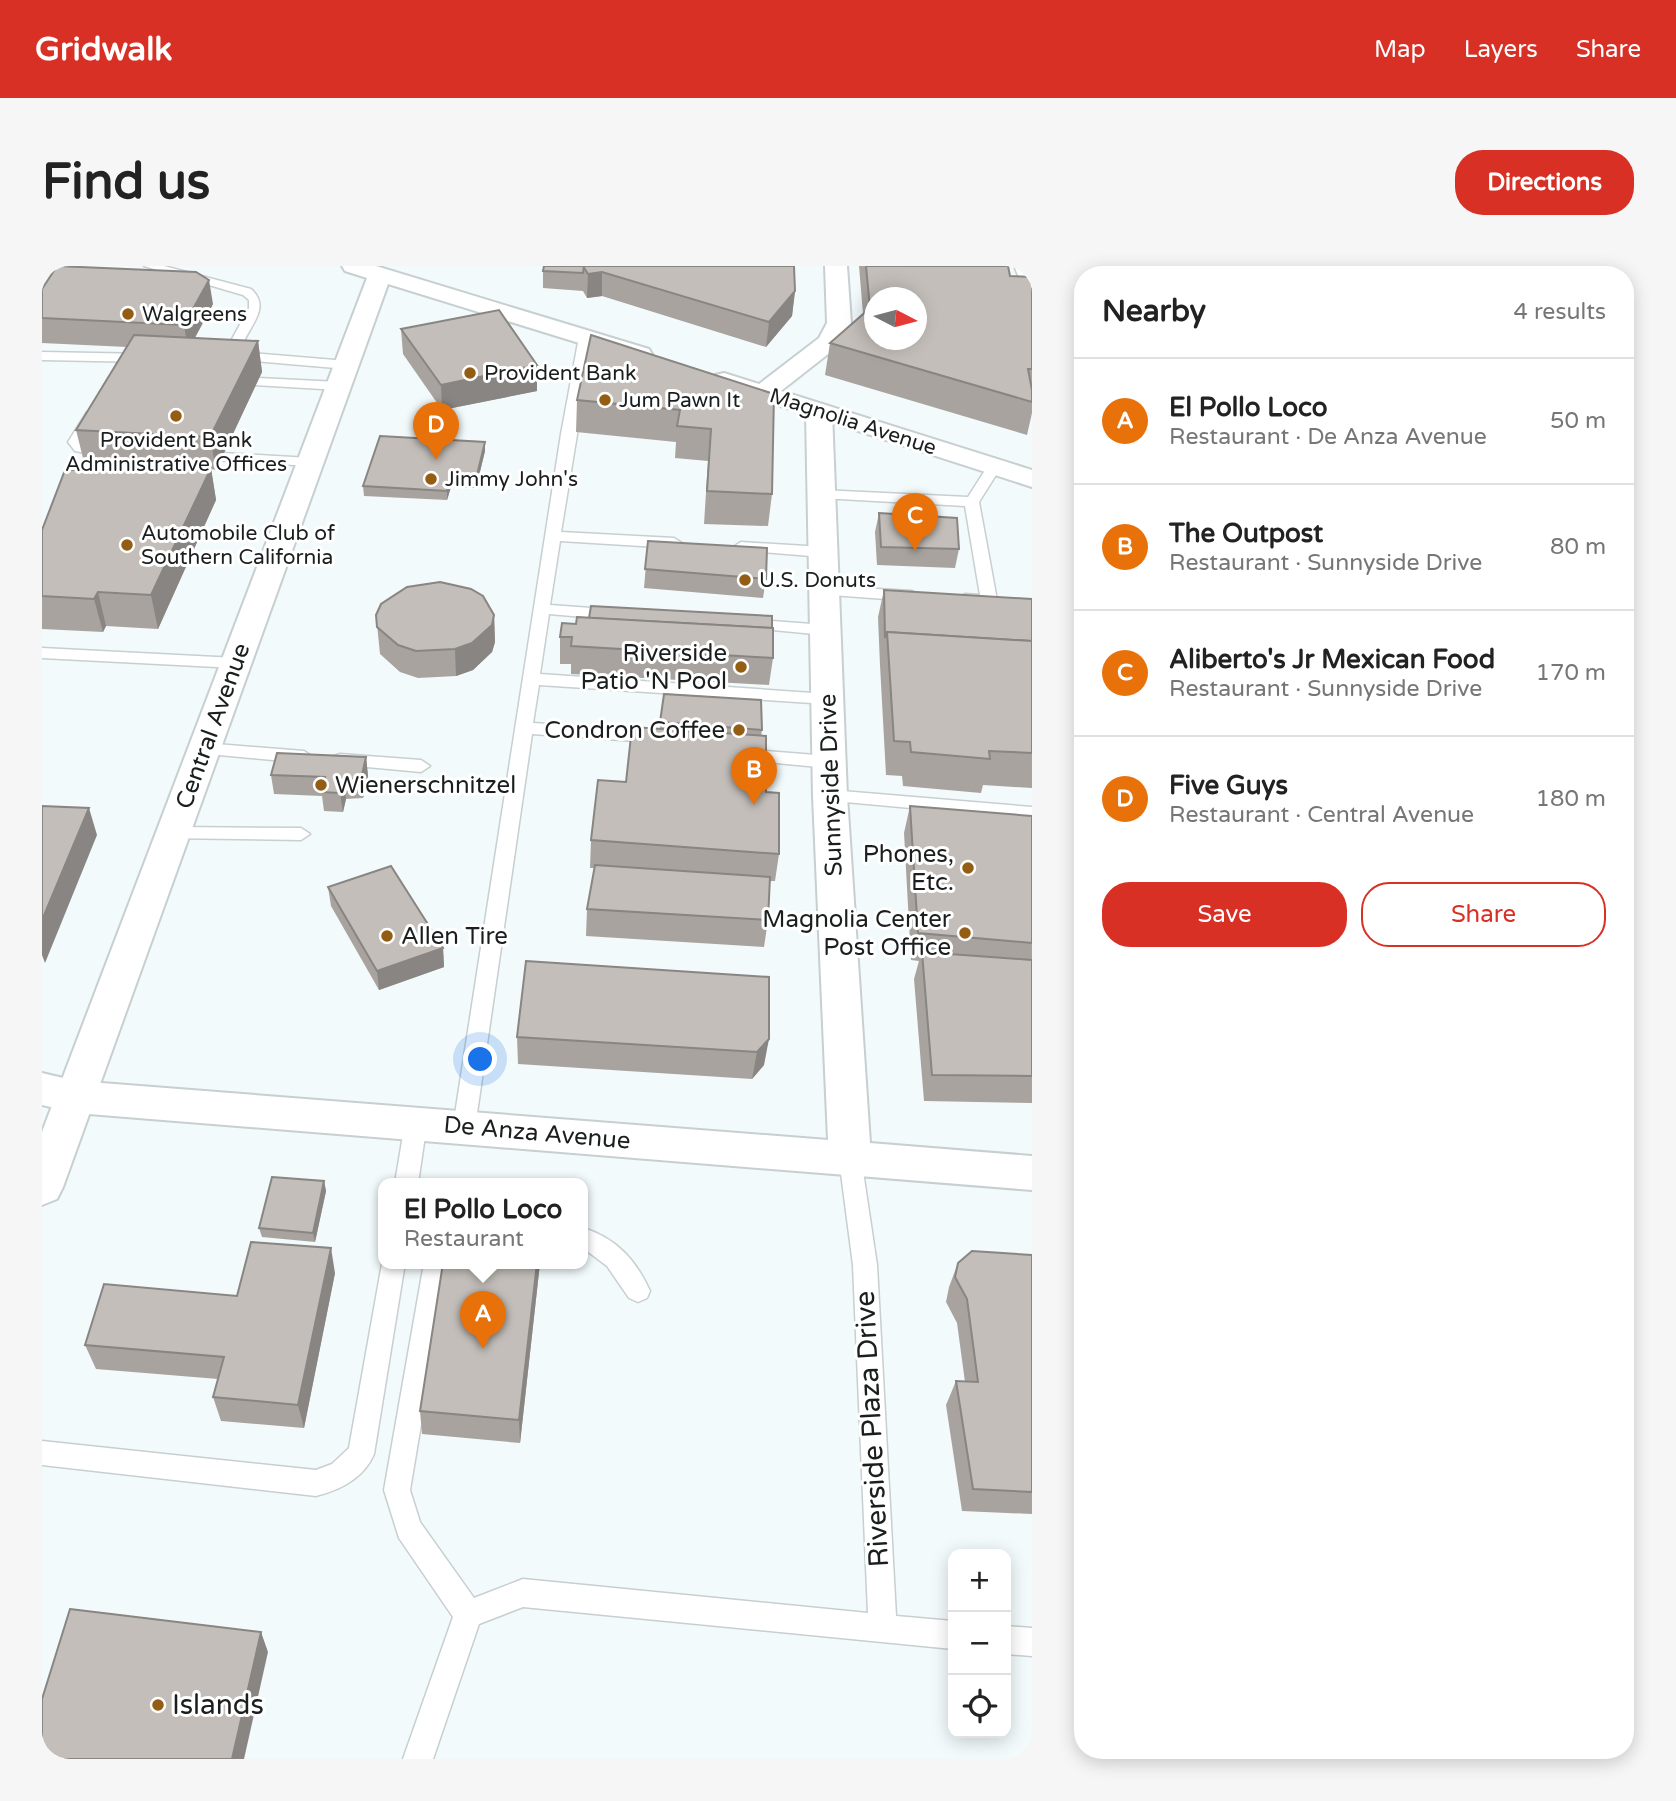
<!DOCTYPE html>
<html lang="en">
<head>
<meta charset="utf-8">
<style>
  :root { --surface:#fff; --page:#f6f6f6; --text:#222; --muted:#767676; --line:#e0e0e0; --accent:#d93025 }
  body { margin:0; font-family:"Varela Round",sans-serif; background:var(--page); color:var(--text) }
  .controls { position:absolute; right:21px; bottom:21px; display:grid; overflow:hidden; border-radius:14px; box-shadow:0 4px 18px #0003 }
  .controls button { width:63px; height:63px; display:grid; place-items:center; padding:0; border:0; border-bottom:2px solid var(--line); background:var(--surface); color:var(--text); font:35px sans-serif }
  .compass { position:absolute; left:822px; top:21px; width:63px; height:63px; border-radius:50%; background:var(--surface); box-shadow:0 4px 18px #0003; rotate:96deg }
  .you { position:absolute; left:439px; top:794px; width:24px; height:24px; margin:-18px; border:5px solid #fff; border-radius:50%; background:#1a73e8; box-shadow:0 0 0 10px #1a73e833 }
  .badge { display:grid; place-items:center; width:46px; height:46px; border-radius:50%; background:var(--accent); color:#fff; font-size:23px; font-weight:700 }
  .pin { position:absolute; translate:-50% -58px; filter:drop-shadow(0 2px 4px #0008) }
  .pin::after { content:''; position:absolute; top:37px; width:24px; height:21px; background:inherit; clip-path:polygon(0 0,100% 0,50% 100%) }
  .popup { position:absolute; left:336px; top:912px; width:210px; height:91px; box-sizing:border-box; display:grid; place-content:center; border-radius:14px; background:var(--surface); filter:drop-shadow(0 2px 5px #0005); font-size:23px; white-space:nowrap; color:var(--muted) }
  .popup b { font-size:26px; color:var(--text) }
  .popup::after { content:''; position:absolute; left:50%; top:100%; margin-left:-14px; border:14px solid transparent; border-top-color:var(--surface) }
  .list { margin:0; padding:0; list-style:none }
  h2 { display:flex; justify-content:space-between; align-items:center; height:91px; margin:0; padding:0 28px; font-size:30px }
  h2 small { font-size:23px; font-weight:400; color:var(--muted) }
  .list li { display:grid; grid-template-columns:46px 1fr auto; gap:21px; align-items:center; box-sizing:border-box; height:126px; padding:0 28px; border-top:2px solid var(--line) }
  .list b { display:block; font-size:26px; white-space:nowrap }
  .list p { margin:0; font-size:23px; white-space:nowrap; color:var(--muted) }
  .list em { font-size:23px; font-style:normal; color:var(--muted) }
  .actions { display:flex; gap:14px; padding:21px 28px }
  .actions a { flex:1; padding:16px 0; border:2px solid var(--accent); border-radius:28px; text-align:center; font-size:24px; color:var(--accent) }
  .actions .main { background:var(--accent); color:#fff }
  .icon { flex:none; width:38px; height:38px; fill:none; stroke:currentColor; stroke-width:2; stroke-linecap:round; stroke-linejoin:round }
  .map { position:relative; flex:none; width:990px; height:1493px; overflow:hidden; border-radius:28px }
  header { display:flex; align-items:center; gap:42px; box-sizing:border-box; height:98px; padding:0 35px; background:var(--accent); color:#fff }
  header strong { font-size:33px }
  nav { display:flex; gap:38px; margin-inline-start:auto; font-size:24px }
  .intro { display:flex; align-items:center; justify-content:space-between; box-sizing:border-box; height:168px; padding:0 42px }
  h1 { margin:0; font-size:49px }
  .button { padding:18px 32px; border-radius:28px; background:var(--accent); color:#fff; font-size:24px; font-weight:700 }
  main { display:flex; gap:42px; padding:0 42px }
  aside { flex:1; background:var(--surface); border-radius:28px; box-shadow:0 4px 18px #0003 }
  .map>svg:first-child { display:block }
</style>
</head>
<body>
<header>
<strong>Gridwalk</strong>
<nav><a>Map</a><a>Layers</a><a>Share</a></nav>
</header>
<div class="intro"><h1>Find us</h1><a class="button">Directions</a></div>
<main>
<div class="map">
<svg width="990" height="1493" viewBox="0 0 990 1493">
  <rect width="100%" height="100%" fill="#f2fafc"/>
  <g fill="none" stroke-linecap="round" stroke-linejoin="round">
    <!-- lane casing -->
    <g stroke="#c7cfd1" stroke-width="3">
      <g id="lane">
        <path d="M102 0H122L209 23C232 43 202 64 198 86L305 95 312 99 305 103 188 93 184 84 207 42V34L201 29Z"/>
        <path d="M972 0H984L990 10V19L978 14Z"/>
        <path d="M544 67 551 71 519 266 632 272 640 277 632 282 518 275 508 339 577 344 585 349 577 354 507 348 498 408 785 428 794 433 785 438 497 419 491 457 597 464 620 480 611 486 593 475 490 468 433 861 430 867 422 870 414 867 411 861 519 168 537 71Z"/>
        <path d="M0 86 106 88 113 92 106 96 0 94Z"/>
        <path d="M216 112 297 116 304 120 297 124 211 119V113Z"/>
        <path d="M50 145 57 149 40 176 56 184 49 188 33 185 26 176 45 146Z"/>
        <path d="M180 187 268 192 275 196 268 200 175 194 173 191Z"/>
        <path d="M952 197 959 201 937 236 955 334C946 342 924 341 915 333L923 328 938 329 923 240 779 232 772 228 779 224 926 231 947 198Z"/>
        <path d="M699 276 781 281 789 286 781 291 694 284 691 281Z"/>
        <path d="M782 320 870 325 878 330 870 335 776 328V322Z"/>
        <path d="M704 353 783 359 791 364 783 369 698 361V355Z"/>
        <path d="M0 382 194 392 202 397 194 402 0 392Z"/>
        <path d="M162 477 262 485 271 491 262 497 156 487 153 483Z"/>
        <path d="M698 483 787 490 796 496 787 502 692 493 689 489 692 485Z"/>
        <path d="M298 488 379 494 388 500 379 506 292 498 289 494 292 490Z"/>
        <path d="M788 524 990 541V553L781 534 779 530Z"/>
        <path d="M131 561 259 562 268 568 259 574 124 572 122 567 124 562Z"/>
        <path d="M374 848 382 851 385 857 376 917H353L363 857 366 851Z"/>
        <path d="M808 883 816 885 819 892 835 999 854 1350 911 1355V1383L481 1341 437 1358 391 1493H361L411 1351 357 1272 342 1224 382 997H406L368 1224 378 1256 432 1332 481 1313 826 1347 811 999 797 892 800 885Z"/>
        <path d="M541 962C574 972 594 994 608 1025L605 1032 596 1036 587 1032 565 1000 541 982Z"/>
        <path d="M341 992V997H363L332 1188C322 1212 298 1224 274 1230L0 1199V1175L274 1204 290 1198 307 1182Z"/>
        <path d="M964 1360 990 1362V1390L964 1388Z"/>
      </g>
    </g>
    <!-- street casing -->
    <g stroke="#c7cfd1" stroke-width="4">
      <path id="street" d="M783 0H805L809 57 795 81 730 132H712L708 127 712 122 777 72 785 57Z"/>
    </g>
    <!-- secondary casing -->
    <g stroke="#c7cfd1" stroke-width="4">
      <path id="secondary" d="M777 138 786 141 790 146 805 530 828 877 990 890V924L34 847 0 839V807L34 815 786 874 771 530 764 146 768 141Z"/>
    </g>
    <!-- primary casing -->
    <g stroke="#c7cfd1" stroke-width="4">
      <g id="primary">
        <path d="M300 0H334L607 83 610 88 607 93H589L346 18 21 921 15 933 0 939V866L325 12 303 5Z"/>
        <path d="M682 107 990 204V221L673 119 670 114 673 109Z"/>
      </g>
    </g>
    <!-- lane -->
    <use href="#lane" fill="#fff" fill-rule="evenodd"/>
    <!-- street -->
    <use href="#street" fill="#fff" fill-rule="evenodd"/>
    <!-- secondary -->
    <use href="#secondary" fill="#fff" fill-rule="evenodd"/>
    <!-- primary -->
    <use href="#primary" fill="#fff" fill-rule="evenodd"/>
  </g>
  <!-- wall -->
  <g fill="#a8a39f">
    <path d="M502 0H752L753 25 750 50 724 81 560 30 545 32 541 25 501 22V5Z"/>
    <path d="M817 0H966L968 10 990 11V147L985 169 783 109 788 77 821 48Z"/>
    <path d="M0 23 171 38 153 72 216 75 220 106 174 204 169 203 174 234 116 363 64 360 61 366 0 363V264L147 202 42 196 34 164 85 81 0 77Z"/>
    <path d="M359 63 495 125 400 144 361 88Z"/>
    <path d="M732 128 730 228 726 260 662 258 666 195 633 192 634 176 534 166 535 134Z"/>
    <path d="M443 176V185L434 222 409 221 405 234 322 230 321 220Z"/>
    <path d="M837 247 917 283 913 302 835 299 833 266Z"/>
    <path d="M606 275 724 313 721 332 602 322Z"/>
    <path d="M842 324 990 333V522L941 519 939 527 861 520 860 510 844 509 838 399 836 351Z"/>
    <path d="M334 349H452L453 376 450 386 431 404 414 410 376 412 358 406 338 388Z"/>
    <path d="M547 352 731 392 727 419 529 408V398H518V371L534 358Z"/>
    <path d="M622 428 720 464 719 470 724 526 737 588 733 615H728L726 654 722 681 544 670 545 643 553 602H548L549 574 618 463Z"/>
    <path d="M324 491 326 510 321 532 304 533 301 546 282 545 280 530 232 528 229 509Z"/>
    <path d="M868 540 990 550V837L882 835 872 713 877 695 869 694 862 567Z"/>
    <path d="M286 621 401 682 402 701 337 724 289 640Z"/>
    <path d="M727 711 722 799 710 813 476 798 475 771Z"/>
    <path d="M282 915 284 925 273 976 220 971 217 962Z"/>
    <path d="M990 989V1248L920 1245 904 1139 914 1115 923 1116 915 1057 904 1036 907 1021 916 997Z"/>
    <path d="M498 997 478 1177 380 1168 378 1145Z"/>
    <path d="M293 1007 262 1162 179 1155 171 1131 176 1113 54 1103 43 1079 195 1030Z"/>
  </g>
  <!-- shaded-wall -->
  <g fill="#888582">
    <path d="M560 6V30L545 32 546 8Z"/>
    <path d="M167 14 171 38 146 84 142 59Z"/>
    <path d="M753 25 750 50 724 81 727 56Z"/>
    <path d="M216 75 220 106 174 204 168 171Z"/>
    <path d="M495 99V125L400 144 399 119Z"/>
    <path d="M443 176V185L434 222V213Z"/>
    <path d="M169 202 174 234 116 363 109 329Z"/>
    <path d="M408 211 409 221 405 234V225Z"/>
    <path d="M56 326 64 360 61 366 52 333Z"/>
    <path d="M452 349 453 376 450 386 431 404 414 410 413 383Z"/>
    <path d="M324 491 326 510 321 532 319 513Z"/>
    <path d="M302 513 304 533 301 546 298 527Z"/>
    <path d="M47 542 55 569 3 697 0 689V654Z"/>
    <path d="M401 682 402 701 337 724 335 705Z"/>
    <path d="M727 773 722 799 710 813 715 786Z"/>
    <path d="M282 915 284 925 273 976 271 967Z"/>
    <path d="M289 982 293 1007 262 1162 256 1139Z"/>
    <path d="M495 997H498L478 1177 477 1154Z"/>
    <path d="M219 1366 226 1386 202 1493H190Z"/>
  </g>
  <!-- building -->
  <g fill="#c3beb9" stroke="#888582" stroke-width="2" fill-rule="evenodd">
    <path d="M15 0 154 6 167 14 142 59 0 52V23Z"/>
    <path d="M502 0H542L541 7 501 5Z"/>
    <path d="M541 0H752L753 25 727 56 560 6 546 8Z"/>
    <path d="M824 0H966L968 10 990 11V103H986L990 124V136L788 77 828 42ZM832 32H874V74H832Z"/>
    <path d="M457 44 495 99 399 119 359 63Z"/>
    <path d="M92 69 216 75 168 171 34 164Z"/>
    <path d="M549 69 732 128 730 228 665 225 669 163 635 160 638 144 535 134Z"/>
    <path d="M338 170 443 176 434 213 408 211 405 225 321 220Z"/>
    <path d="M169 202 109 329 56 326 52 333 0 330V264L23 204Z"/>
    <path d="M837 247 915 252 917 283 839 281Z"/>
    <path d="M606 275 725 282 724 313 603 303Z"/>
    <path d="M398 316 429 323 441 330 452 349 450 359 430 377 413 383 374 385 356 379 335 361 334 349 339 338 365 321Z"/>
    <path d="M842 324 990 333V375L845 366 843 372Z"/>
    <path d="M549 340 730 350V362L547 352Z"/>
    <path d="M535 351 731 362V392L529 380 530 371H518L520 357 534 358Z"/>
    <path d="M845 366 990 375V487L947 485 948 493 869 486 868 476 852 475Z"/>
    <path d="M622 428 719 434 720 464 618 456Z"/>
    <path d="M590 461 724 470V526L737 527V588L549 574 556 514 584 516Z"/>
    <path d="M235 487 324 491 319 513H302L298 527 279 526 283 511 229 509Z"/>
    <path d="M0 540 47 542 0 654Z"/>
    <path d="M868 540 990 550V677L876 667Z"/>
    <path d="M553 599 728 611 726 654 545 643Z"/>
    <path d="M349 600 401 682 335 705 286 621Z"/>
    <path d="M880 686 990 694V810L890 809Z"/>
    <path d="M484 695 727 711V773L715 786 475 771Z"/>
    <path d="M230 911 282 915 271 967 217 962Z"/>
    <path d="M209 976 289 982 256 1139 171 1131 182 1091 43 1079 62 1018 195 1030Z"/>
    <path d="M930 985 990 989V1226L931 1223 914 1115 936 1116 925 1033 913 1011 916 997Z"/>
    <path d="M401 997H495L477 1154 378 1145Z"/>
    <path d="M28 1343 219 1366 190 1493H0V1433Z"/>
  </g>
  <!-- markers -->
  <g fill="#935d14" stroke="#fff" stroke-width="2.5">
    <circle cx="86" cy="48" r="7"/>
    <circle cx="428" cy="107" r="7"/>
    <circle cx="563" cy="134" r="7"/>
    <circle cx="134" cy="150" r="7"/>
    <circle cx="389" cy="213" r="7"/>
    <circle cx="85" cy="279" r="7"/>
    <circle cx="703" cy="314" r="7"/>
    <circle cx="699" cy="401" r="7"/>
    <circle cx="697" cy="464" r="7"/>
    <circle cx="279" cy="519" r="7"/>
    <circle cx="926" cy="602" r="7"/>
    <circle cx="923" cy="667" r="7"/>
    <circle cx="345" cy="670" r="7"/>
    <circle cx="116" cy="1439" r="7"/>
  </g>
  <g text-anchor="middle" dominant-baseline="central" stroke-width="6" stroke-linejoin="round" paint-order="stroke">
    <!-- far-poi labels -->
    <g font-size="21" fill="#1b1e1e" stroke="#fff" text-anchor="start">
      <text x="100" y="48">Walgreens</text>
      <text x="442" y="107">Provident Bank</text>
      <text x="577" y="134">Jum Pawn It</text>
      <text x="134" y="174" text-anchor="middle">Provident Bank<tspan x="134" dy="24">Administrative Offices</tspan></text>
      <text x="403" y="213">Jimmy John's</text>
      <text x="99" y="267">Automobile Club of<tspan x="99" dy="24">Southern California</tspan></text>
      <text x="717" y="314">U.S. Donuts</text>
    </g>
    <!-- far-street labels -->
    <g font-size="21" fill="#1b1e1e" stroke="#fff">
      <text transform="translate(811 156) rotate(18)">Magnolia Avenue</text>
    </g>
    <!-- poi labels -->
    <g font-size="24" fill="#1b1e1e" stroke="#fff" text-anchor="end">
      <text x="685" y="387">Riverside<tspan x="685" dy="28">Patio 'N Pool</tspan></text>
      <text x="683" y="464">Condron Coffee</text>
      <text x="293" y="519" text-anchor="start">Wienerschnitzel</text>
      <text x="912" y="588">Phones,<tspan x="912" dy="28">Etc.</tspan></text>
      <text x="909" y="653">Magnolia Center<tspan x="909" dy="28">Post Office</tspan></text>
      <text x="359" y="670" text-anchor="start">Allen Tire</text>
    </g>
    <!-- street labels -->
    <g font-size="24" fill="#1b1e1e" stroke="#fff">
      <text transform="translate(171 460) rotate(-70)">Central Avenue</text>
      <text transform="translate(789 519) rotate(-92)">Sunnyside Drive</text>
      <text transform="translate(495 867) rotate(5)">De Anza Avenue</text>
    </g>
    <!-- near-street labels -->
    <g font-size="28" fill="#1b1e1e" stroke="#fff">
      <text transform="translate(830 1163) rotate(-93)">Riverside Plaza Drive</text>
    </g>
    <!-- near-poi labels -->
    <g font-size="28" fill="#1b1e1e" stroke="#fff" text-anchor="start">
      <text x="130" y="1439">Islands</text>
    </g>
  </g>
</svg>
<div class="controls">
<button>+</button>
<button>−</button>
<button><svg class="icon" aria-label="locate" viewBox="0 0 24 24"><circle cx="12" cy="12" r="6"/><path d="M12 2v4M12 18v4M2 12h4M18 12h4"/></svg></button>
</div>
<svg class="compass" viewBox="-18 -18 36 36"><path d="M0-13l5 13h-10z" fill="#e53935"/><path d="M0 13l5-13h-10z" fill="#767676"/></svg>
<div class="you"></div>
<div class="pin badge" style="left:441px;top:1083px;background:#e8710a">A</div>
<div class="popup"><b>El Pollo Loco</b>Restaurant</div>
<div class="pin badge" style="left:712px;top:539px;background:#e8710a">B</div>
<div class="pin badge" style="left:873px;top:285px;background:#e8710a">C</div>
<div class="pin badge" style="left:394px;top:194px;background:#e8710a">D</div>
</div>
<aside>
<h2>Nearby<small>4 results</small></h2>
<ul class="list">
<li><span class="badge" style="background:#e8710a">A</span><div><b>El Pollo Loco</b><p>Restaurant · De Anza Avenue</p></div><em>50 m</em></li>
<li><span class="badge" style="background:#e8710a">B</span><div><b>The Outpost</b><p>Restaurant · Sunnyside Drive</p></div><em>80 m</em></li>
<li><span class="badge" style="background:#e8710a">C</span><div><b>Aliberto's Jr Mexican Food</b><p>Restaurant · Sunnyside Drive</p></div><em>170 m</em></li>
<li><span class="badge" style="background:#e8710a">D</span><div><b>Five Guys</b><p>Restaurant · Central Avenue</p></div><em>180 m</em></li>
</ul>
<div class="actions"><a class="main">Save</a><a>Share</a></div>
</aside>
</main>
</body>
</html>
